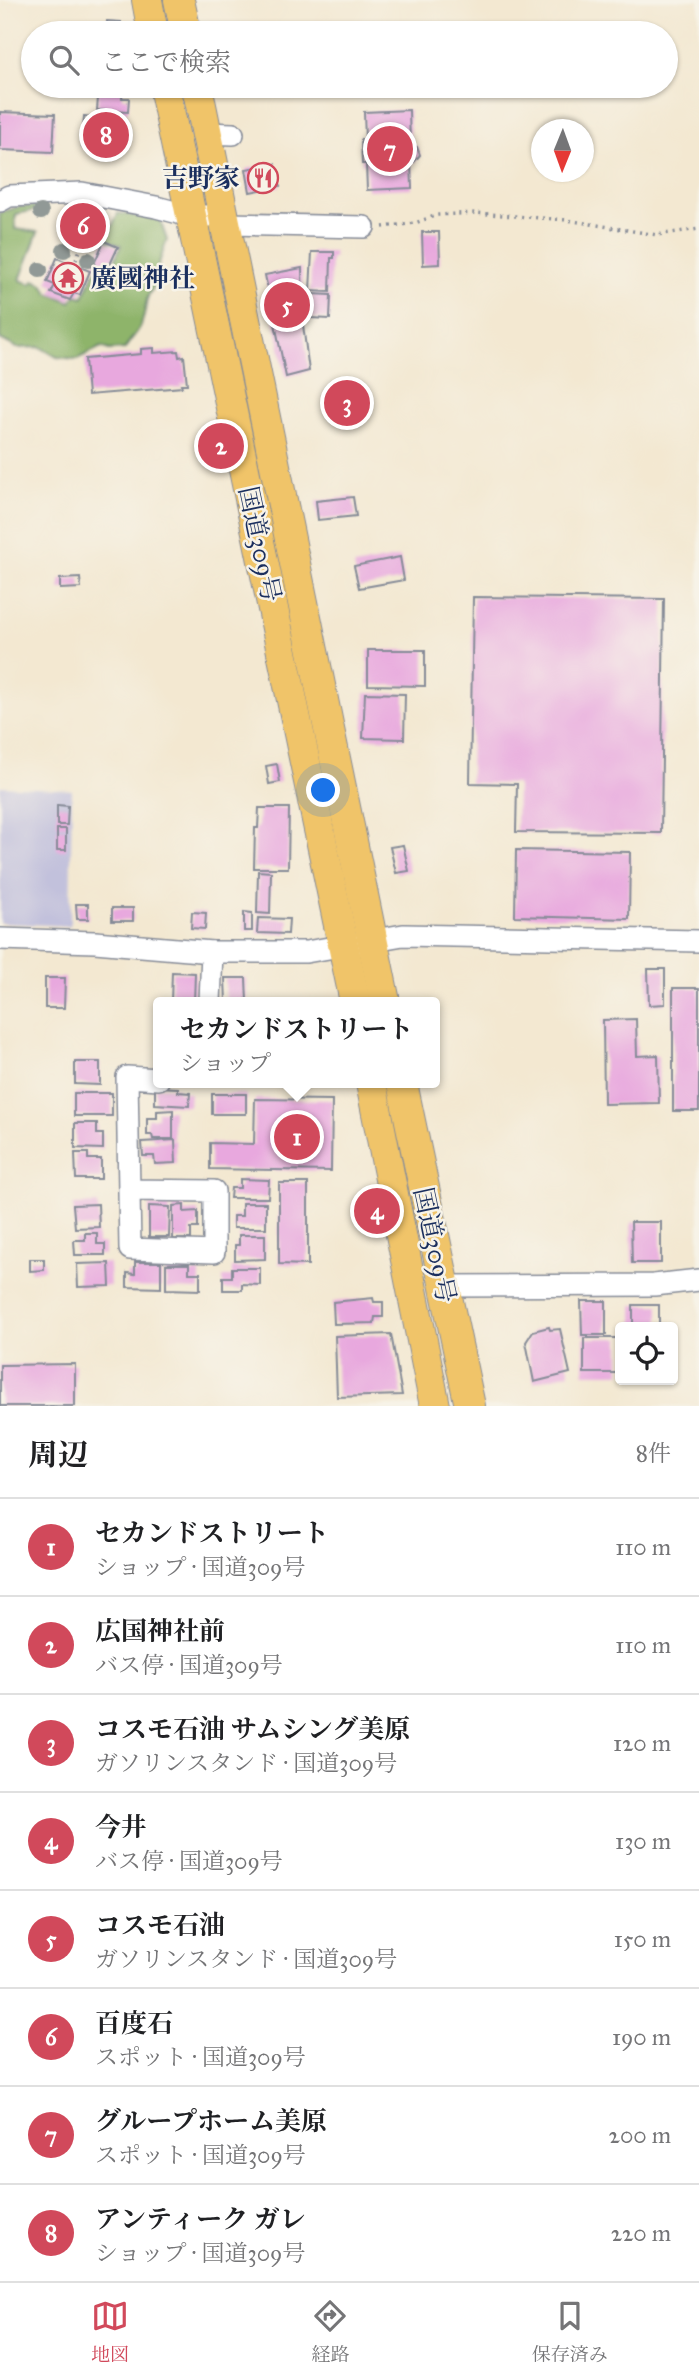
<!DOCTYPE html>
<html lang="ja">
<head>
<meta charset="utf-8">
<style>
  :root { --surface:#fff; --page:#f2f2f2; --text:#202124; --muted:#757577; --line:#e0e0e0; --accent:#d1495b }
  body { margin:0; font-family:"IM FELL Great Primer","Noto Serif JP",serif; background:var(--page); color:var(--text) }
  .controls { position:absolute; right:21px; bottom:21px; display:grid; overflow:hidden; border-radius:7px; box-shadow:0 2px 5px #0004 }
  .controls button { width:63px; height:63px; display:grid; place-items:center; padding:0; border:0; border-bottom:2px solid var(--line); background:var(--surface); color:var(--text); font:35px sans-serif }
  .compass { position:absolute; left:531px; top:119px; width:63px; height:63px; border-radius:50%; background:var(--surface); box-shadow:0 2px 5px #0004; rotate:181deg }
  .you { position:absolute; left:324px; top:791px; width:24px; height:24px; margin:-18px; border:5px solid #fff; border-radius:50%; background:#1a73e8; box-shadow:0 0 0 10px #1a73e833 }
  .badge { display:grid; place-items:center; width:46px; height:46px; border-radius:50%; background:var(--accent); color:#fff; font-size:23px; font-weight:700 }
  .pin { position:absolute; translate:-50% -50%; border:4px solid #fff; box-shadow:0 2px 7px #0006 }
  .popup { position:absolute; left:153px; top:997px; width:287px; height:91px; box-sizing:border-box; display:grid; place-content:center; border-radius:7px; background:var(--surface); filter:drop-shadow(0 2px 5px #0005); font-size:23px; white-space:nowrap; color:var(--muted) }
  .popup b { font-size:26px; color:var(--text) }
  .popup::after { content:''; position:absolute; left:50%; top:100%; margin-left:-14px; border:14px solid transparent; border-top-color:var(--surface) }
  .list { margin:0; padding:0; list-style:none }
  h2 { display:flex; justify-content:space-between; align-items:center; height:91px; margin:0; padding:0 28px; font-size:30px }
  h2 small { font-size:23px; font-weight:400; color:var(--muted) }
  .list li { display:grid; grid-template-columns:46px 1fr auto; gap:21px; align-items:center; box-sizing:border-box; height:98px; padding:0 28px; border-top:2px solid var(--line) }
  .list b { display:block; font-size:26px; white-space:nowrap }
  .list p { margin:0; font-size:23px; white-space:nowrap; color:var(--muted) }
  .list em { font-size:23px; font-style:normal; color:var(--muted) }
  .icon { flex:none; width:38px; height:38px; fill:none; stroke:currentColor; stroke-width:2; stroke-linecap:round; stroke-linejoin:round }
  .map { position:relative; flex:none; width:699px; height:1406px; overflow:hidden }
  .search { position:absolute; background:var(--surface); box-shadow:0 2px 5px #0004; left:21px; right:21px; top:21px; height:77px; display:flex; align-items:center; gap:18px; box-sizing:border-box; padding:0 24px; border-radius:38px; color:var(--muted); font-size:26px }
  .sheet { height:875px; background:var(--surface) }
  nav { display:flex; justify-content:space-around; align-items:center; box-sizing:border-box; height:98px; border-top:2px solid var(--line); background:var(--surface); font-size:19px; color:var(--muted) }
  nav a { display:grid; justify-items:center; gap:4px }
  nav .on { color:var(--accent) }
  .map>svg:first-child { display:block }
</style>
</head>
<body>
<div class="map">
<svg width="699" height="1406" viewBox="0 0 699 1406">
  <rect width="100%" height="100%" fill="#f7f3e8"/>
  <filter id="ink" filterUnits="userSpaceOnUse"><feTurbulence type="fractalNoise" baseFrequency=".0143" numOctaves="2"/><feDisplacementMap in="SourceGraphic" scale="14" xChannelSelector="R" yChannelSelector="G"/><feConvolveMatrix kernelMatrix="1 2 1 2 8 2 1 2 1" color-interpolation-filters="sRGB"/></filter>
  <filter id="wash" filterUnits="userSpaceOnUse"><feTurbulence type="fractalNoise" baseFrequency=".00686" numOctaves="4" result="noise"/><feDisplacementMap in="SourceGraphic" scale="28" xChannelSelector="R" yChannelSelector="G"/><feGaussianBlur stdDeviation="1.57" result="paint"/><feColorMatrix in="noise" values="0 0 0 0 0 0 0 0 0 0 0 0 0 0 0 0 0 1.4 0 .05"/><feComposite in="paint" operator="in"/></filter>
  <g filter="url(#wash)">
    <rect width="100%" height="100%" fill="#f3e8d1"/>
    <!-- industrial -->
    <path fill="#c2c1dc" d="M0 786 72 790 70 926 0 923Z"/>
    <!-- forest -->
    <path fill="#8eb46a" stroke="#547264" stroke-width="2" d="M37 206V210L16 214 15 229 38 232 20 280 31 284 34 280 43 284 48 293 71 302 76 295 83 297 96 270 109 275 121 245 106 240 118 213 160 220 167 240 158 266 161 279C140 300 150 302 141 325 138 333 129 340 125 349L109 350 101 347 77 359 57 357 40 347 17 348 0 339V213L18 207Z"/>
    <g id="blocks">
      <!-- building -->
      <g fill="#e8a8de">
        <path d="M107 21 121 22 120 33H106Z"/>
        <path d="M99 86H123L122 98H129L128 112 97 110Z"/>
        <path d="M409 110 410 145 417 147 420 155 414 162H411L412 188 367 190 366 164H362L361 139 365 140 364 112Z"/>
        <path d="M0 112 55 114 53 152 0 150Z"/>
        <path d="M84 116 126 120 124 144 102 143V148L82 147Z"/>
        <path d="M275 164 280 186 250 192 246 169Z"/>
        <path d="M422 232H439L440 264 423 265Z"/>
        <path d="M104 241 118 247 107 271 93 266Z"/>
        <path d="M312 252H334V258H331L330 292 310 291Z"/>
        <path d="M57 258 90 271 80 295 74 293 70 300 51 293 55 285 47 282Z"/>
        <path d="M302 268 303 325 309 371 286 377 265 275Z"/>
        <path d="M312 294 331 295 330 319 311 318Z"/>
        <path d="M154 348V353L178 351 179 357 184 356 187 384H181L182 387 88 395 85 359 141 354V349Z"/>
        <path d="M353 497 356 516 318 520 316 501Z"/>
        <path d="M400 557 404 580 359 588 354 566Z"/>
        <path d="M80 578 81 588 60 589V579Z"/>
        <path d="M473 597 664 599 661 833 516 832 517 784 470 783Z"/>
        <path d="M368 650H425V686L368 685Z"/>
        <path d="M365 693 405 694 404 739 363 738Z"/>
        <path d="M277 764 280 782 269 784 266 766Z"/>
        <path d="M57 805 68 806 67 825H57Z"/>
        <path d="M259 808H289L288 868H254L255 828H258Z"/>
        <rect x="57" y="829" width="9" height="21"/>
        <path d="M403 845 409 871 396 873 390 847Z"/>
        <path d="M516 850 630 852 629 919 515 916Z"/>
        <path d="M258 871 271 872 270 914 257 913Z"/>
        <path d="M76 904H88V919H77Z"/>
        <rect x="112" y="908" width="21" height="13"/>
        <path d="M192 912 206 913 205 929 191 928Z"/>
        <path d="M244 912 252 913V931H244Z"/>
        <path d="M258 918 289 919 288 934 257 933Z"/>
        <path d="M648 969H665V1004L649 1005Z"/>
        <path d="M172 972 195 973 194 1002H171Z"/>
        <path d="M45 978H65L64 1008H45Z"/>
        <path d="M225 978H246L247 1002H226Z"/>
        <rect x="673" y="988" width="26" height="123"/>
        <path d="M636 1019 637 1056 658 1055 659 1103 604 1104 603 1020Z"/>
        <path d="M75 1062H100V1085L75 1084Z"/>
        <path d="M155 1087 178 1088V1092L190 1093 189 1106 155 1104Z"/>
        <rect x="74" y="1093" width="38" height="23"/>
        <rect x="212" y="1094" width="34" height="20"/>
        <path d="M255 1099 332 1100 331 1171 210 1169V1143L254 1144Z"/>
        <path d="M173 1110V1139H153L152 1135H147V1118H157V1111Z"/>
        <path d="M75 1123H97V1134H103V1149L75 1148Z"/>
        <path d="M175 1140 176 1163 155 1164 154 1156H143L142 1142Z"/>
        <path d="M75 1153H88V1159H101V1179H76Z"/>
        <path d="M240 1179 269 1180 268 1198H230L231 1188H240Z"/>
        <path d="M279 1183H308V1265L279 1264Z"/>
        <path d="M242 1203H266V1228H233V1216H242Z"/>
        <path d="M98 1204 99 1227 75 1228 73 1205Z"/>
        <path d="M184 1205V1212L198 1211V1228H191V1239H173V1206Z"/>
        <path d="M149 1206 170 1207 169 1237H149Z"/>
        <path d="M631 1222H661V1263H632Z"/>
        <path d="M85 1233H97V1244H105V1255H75L74 1240H85Z"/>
        <path d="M239 1235H265V1259L235 1260V1245H239Z"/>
        <path d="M30 1259H44V1270L30 1271Z"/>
        <path d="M135 1262H161V1288L127 1287V1273L135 1274Z"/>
        <path d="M109 1263 110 1286 78 1287 77 1264Z"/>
        <path d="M166 1264H189V1273H200V1290L166 1289Z"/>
        <path d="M232 1268H260V1285L242 1284V1290H223V1277H232Z"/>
        <path d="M373 1298 374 1302H383V1317H375L374 1323 334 1324 333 1302Z"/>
        <path d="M581 1301H606V1335H582Z"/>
        <rect x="633" y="1305" width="26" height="22"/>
        <path d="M549 1327 550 1330 560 1329 570 1373 534 1382 526 1342 533 1331Z"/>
        <path d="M391 1334 402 1395 337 1397 335 1336Z"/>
        <rect x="584" y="1338" width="36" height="35"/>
        <path d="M75 1364V1406H0V1365Z"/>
      </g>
    </g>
  </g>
  <g filter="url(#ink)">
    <use href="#blocks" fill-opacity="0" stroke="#878c98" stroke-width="2"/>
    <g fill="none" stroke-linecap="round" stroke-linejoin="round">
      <!-- minor casing -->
      <g stroke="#878c98" stroke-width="24">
        <g id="minor">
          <path d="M206 133 233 134"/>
          <path d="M0 201 9 196 82 193 156 207 190 216H223L229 224 364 227"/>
          <path d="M0 939 95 942 212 952H306L403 935 699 941"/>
          <path d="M210 1002 212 952"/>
          <path d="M129 1190 214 1191V1252L130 1249 127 1077 159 1079"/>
          <path d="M443 1286 654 1285 699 1280"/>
        </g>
      </g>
      <!-- highway casing -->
      <g stroke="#878c98" stroke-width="32">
        <g id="highway">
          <path d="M147 0 153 33"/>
          <path d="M179 0 186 33"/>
          <path d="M164 86 355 1002"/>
          <path d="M197 86 385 1002"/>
          <path d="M371 1083 435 1406"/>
          <path d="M402 1083 470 1406"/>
        </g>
      </g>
      <!-- path -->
      <g stroke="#878c98" stroke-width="3.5" stroke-dasharray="2 5" stroke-linecap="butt">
        <path d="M383 227 415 223 437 215 476 213 567 220 657 235 699 229"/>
        <path d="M76 260 94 214"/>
      </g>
      <!-- minor -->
      <use href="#minor" stroke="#fff" stroke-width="21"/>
      <!-- highway -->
      <use href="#highway" stroke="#f0c469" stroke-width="30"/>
    </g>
    <!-- trees -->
    <g fill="#919996">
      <circle cx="74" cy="211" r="8"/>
      <circle cx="41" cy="212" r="8"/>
      <circle cx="96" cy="229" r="8"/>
      <circle cx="64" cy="250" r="8"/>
      <circle cx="88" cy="260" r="8"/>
      <circle cx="40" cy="270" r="8"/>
    </g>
  </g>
  <!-- icons -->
  <defs>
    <g id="restaurant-ring" transform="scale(1.575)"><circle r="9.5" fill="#f7f3e8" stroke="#d1495b" stroke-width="1.5"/><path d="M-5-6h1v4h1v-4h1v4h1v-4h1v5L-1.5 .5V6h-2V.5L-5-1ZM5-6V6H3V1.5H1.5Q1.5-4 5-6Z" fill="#d1495b"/></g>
    <g id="temple-ring" transform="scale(1.575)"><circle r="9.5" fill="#f7f3e8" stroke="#d1495b" stroke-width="1.5"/><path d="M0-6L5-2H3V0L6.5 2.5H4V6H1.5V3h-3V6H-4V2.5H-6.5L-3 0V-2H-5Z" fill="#d1495b"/></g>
  </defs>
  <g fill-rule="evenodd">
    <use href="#restaurant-ring" x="263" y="178"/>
    <use href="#temple-ring" x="68" y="278"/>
  </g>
  <g text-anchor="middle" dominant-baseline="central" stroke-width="5" stroke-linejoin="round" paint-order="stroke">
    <!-- poi labels -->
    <g font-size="26" font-weight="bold" fill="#1b2f5e" stroke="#f7f3e8" text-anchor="end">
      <text x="240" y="178">吉野家</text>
      <text x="91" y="278" text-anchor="start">廣國神社</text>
    </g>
    <!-- street labels -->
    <g font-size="26" fill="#1b2f5e" stroke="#f7f3e8">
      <text transform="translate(260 544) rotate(78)">国道309号</text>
      <text transform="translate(435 1245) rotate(78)">国道309号</text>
    </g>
  </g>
</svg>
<div class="controls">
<button><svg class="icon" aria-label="locate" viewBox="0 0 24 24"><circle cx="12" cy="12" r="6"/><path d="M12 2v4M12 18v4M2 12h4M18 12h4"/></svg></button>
</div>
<svg class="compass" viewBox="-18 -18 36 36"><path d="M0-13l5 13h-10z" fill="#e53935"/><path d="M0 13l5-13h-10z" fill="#757577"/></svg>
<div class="you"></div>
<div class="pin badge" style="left:297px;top:1137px">1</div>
<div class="popup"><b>セカンドストリート</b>ショップ</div>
<div class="pin badge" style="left:221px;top:446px">2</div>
<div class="pin badge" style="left:347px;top:403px">3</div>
<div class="pin badge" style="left:377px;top:1211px">4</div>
<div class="pin badge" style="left:287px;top:305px">5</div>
<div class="pin badge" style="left:83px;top:226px">6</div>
<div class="pin badge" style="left:390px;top:149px">7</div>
<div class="pin badge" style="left:106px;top:135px">8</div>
<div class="search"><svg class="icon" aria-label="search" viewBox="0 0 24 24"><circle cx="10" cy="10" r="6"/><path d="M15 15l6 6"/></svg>ここで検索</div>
</div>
<section class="sheet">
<h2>周辺<small>8件</small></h2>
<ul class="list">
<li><span class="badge">1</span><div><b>セカンドストリート</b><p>ショップ · 国道309号</p></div><em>110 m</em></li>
<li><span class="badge">2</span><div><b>広国神社前</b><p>バス停 · 国道309号</p></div><em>110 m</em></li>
<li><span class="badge">3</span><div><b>コスモ石油 サムシング美原</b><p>ガソリンスタンド · 国道309号</p></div><em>120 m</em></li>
<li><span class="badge">4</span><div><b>今井</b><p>バス停 · 国道309号</p></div><em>130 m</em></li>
<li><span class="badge">5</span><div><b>コスモ石油</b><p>ガソリンスタンド · 国道309号</p></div><em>150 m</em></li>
<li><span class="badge">6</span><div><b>百度石</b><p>スポット · 国道309号</p></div><em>190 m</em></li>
<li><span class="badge">7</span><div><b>グループホーム美原</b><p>スポット · 国道309号</p></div><em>200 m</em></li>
<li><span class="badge">8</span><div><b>アンティーク ガレ</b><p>ショップ · 国道309号</p></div><em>220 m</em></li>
</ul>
</section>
<nav>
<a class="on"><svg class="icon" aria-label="map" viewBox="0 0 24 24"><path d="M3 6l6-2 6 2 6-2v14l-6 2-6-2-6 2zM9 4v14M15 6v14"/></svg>地図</a>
<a><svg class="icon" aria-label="directions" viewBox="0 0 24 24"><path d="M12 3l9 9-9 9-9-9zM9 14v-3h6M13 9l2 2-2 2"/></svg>経路</a>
<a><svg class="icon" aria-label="saved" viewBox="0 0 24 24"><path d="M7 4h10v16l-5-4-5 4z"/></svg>保存済み</a>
</nav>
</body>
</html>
